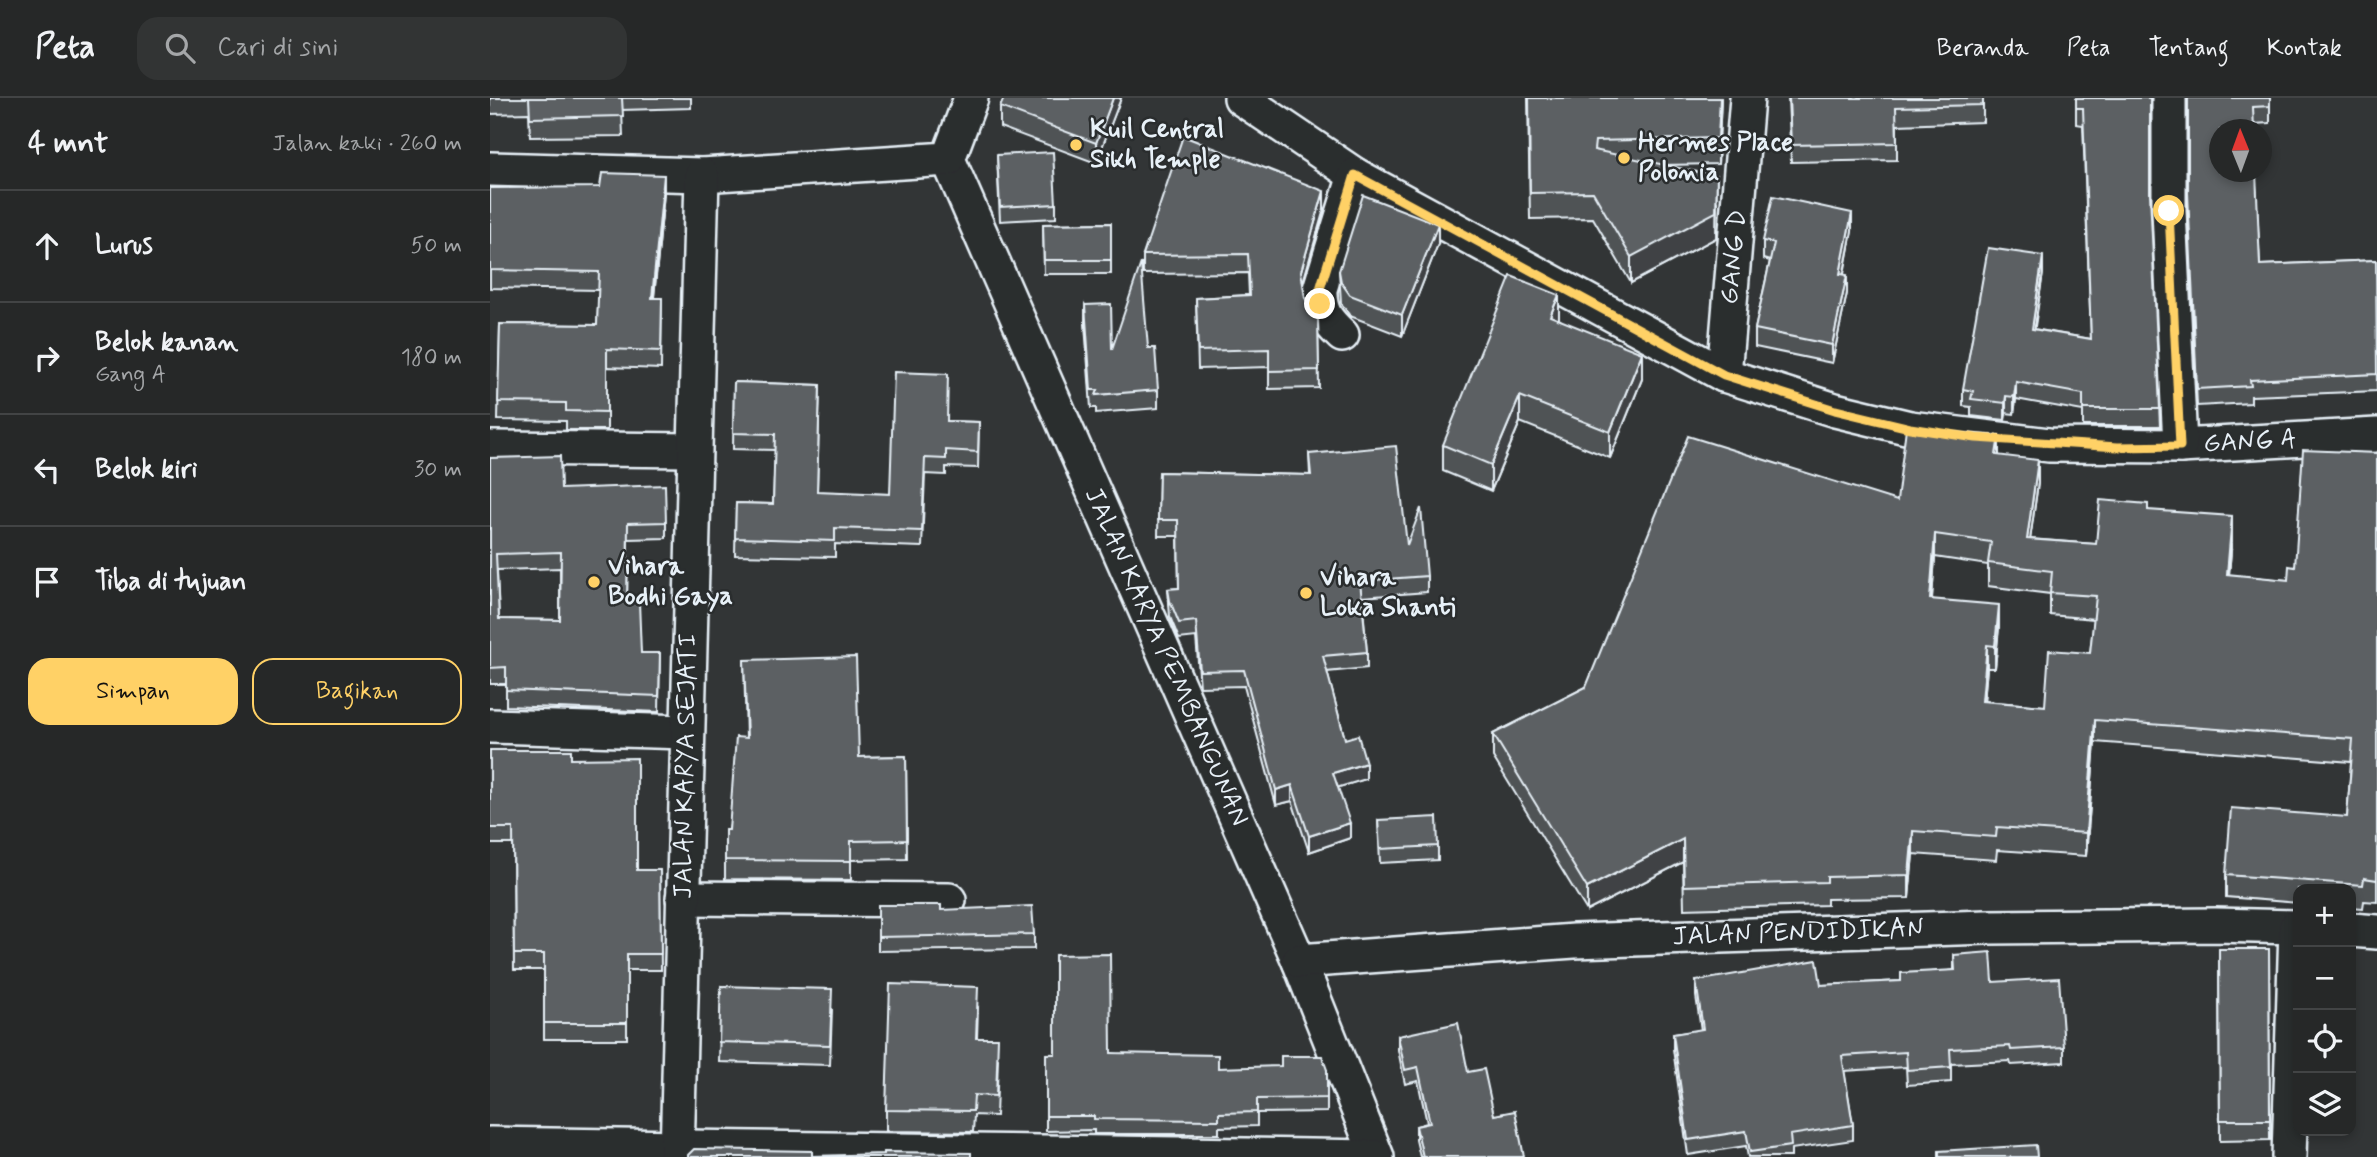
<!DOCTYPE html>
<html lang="id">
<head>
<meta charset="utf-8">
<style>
  :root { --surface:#262828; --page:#323434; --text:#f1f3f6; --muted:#a4a6a8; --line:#424445; --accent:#ffd166 }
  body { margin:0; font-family:Mynerve,sans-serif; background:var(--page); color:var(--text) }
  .controls { position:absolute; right:21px; bottom:21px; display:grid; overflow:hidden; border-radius:14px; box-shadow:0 4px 10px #0003 }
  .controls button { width:63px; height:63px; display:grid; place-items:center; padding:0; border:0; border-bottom:2px solid var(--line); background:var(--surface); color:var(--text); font:35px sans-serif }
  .compass { position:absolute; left:1719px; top:21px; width:63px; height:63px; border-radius:50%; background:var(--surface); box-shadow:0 4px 10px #0003; rotate:359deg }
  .stop { position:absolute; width:21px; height:21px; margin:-16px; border:5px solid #ffd166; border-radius:50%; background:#fff }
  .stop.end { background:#ffd166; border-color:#fff; box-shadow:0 2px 7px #0008 }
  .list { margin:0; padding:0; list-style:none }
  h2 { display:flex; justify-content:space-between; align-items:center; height:91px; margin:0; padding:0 28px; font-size:30px }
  h2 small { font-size:23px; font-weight:400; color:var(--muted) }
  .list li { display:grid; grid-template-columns:46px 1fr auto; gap:21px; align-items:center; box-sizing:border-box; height:112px; padding:0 28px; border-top:2px solid var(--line) }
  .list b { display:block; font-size:26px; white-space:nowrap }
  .list p { margin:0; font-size:23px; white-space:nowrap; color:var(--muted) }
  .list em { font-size:23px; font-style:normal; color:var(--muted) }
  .actions { display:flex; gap:14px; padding:21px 28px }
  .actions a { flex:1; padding:16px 0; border:2px solid var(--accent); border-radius:21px; text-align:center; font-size:24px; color:var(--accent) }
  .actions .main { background:var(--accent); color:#111 }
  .icon { flex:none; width:38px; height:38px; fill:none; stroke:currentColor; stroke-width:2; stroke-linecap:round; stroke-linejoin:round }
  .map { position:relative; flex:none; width:1887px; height:1059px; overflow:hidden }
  header { display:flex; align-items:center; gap:42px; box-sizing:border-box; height:98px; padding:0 35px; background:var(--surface); border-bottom:2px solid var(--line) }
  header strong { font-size:33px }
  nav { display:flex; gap:38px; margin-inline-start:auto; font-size:24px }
  .search { width:490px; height:63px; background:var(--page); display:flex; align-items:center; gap:18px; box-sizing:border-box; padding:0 24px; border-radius:21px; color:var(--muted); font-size:26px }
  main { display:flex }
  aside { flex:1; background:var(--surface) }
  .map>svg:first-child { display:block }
</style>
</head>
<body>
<header>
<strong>Peta</strong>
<div class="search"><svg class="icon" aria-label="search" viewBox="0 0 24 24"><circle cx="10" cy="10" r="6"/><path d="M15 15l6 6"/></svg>Cari di sini</div>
<nav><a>Beranda</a><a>Peta</a><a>Tentang</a><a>Kontak</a></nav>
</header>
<main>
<aside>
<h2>4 mnt<small>Jalan kaki · 260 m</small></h2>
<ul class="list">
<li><svg class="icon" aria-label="ahead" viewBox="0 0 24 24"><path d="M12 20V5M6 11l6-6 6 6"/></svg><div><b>Lurus</b></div><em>50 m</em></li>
<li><svg class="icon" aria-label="right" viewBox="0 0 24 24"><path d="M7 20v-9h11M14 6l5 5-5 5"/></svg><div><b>Belok kanan</b><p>Gang A</p></div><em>180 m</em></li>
<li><svg class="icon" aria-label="left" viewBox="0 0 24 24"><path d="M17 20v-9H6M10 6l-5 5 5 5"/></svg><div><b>Belok kiri</b></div><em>30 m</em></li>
<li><svg class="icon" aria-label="arrive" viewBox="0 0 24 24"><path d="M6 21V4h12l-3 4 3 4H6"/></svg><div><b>Tiba di tujuan</b></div></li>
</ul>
<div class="actions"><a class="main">Simpan</a><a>Bagikan</a></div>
</aside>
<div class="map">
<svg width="1887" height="1059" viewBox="0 0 1887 1059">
  <rect width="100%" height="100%" fill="#323536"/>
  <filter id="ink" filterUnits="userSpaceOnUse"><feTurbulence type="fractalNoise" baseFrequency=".0143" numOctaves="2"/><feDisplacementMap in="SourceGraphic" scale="14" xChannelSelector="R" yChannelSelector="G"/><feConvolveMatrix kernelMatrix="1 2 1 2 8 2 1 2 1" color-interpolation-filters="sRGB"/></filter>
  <g filter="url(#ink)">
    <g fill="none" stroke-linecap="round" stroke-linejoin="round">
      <!-- minor casing -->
      <g stroke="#e8f1f8" stroke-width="38">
        <g id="minor">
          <path d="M751 0 865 77 1234 277 1345 312 1420 330 1559 347 1690 348 1887 337"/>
          <path d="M1679 0V112L1690 348"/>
          <path d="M458 61 809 863 887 1059"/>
          <path d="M0 71 212 77 458 61 481 0"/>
          <path d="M852 237C836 222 829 213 830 191L865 77"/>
          <path d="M1234 277 1257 0"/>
          <path d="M0 350 204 352"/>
          <path d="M0 628 196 634"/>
          <path d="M193 800 459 802"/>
          <path d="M1861 832 1887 834"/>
          <path d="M809 863 1084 843 1497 829 1725 827 1808 829"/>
          <path d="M0 1046 885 1059"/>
          <path d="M187 1059 212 77"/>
          <path d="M1799 1059 1806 829"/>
        </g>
      </g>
      <!-- minor -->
      <use href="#minor" stroke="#2a2d2e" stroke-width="33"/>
    </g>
    <!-- wall -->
    <g fill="#4f5355" stroke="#e8f1f8" stroke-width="2" fill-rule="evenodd">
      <path d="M0 0H201V10L132 12 133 38 40 39 39 15 0 16Z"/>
      <path d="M631 0 606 65 510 29V9Z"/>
      <path d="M1038 0H1231L1228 66 1174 67 1227 104 1226 140 1141 185 1103 120 1040 121Z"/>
      <path d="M1298 0H1493V24L1407 27V62L1301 64Z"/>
      <path d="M1586 0H1660V96L1670 328H1593V313L1526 301 1524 316 1516 315 1515 322 1481 318V309L1473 308V291L1553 175 1544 231 1601 241 1593 27 1586 26Z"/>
      <path d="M1698 0H1780V25L1763 26 1770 167 1886 162 1887 293 1761 298V305L1707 308 1698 112Z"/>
      <path d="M507 57 566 106V120L510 123Z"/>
      <path d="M0 90 174 95 164 200H172L171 271 117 269V332H76V323L8 322 10 226 107 227 109 192 0 190Z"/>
      <path d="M834 111 812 185 815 200 828 222 829 290 779 291V269L708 271 706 200 759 197 758 175 653 176V157Z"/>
      <path d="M621 125V176H554L553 126Z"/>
      <path d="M1362 133 1354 176 1357 195 1342 265 1265 249V231L1280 163 1273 161V143Z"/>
      <path d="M948 146 912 238 860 218 851 205 849 173Z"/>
      <path d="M595 207 622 251 658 250 668 292V310L606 315V310H601L595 226Z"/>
      <path d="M1069 221 1152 281 1120 360 1030 324 1001 393 953 373V347Z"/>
      <path d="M244 284 330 287 327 394 400 396 457 323 489 324 488 370 456 369V377L435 376 432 449 345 446V459L245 457 246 405 283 406 285 352 243 351Z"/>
      <path d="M1887 355V804L1874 803 1873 810 1861 809V791H1808V805L1736 799V777L1857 719 1861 664 1605 644 1596 758 1507 752 1506 762 1423 756 1419 800 1337 801V807L1194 811 1193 764 1097 813 1003 659V636L1096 589 1407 403 1509 358 1548 385 1540 441 1606 446 1658 412 1742 441 1739 477 1798 482 1805 469ZM1445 459 1498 467V488L1560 496V517L1604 521 1600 555 1555 608 1494 603 1497 570H1505L1509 529 1442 501Z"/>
      <path d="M819 356 917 447 937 478V494L872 499 877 554V570L837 574 855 641 876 681 848 689 860 740 819 754 802 703 786 707 754 588 710 589 706 539 689 541 680 519 678 491 689 490 688 438H668L669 374 820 377Z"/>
      <path d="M0 360 71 391 176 424V440L138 441 137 505 151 555H170L169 614 16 608V586H0ZM70 470V522L9 521 7 472Z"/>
      <path d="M254 562 369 659 416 658 417 761 361 762V782L235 781V732H239L256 640Z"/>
      <path d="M0 652 81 661 147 772H170L171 872H137V941H54V872H24L23 746H0Z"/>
      <path d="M888 722 948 748V762L890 765Z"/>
      <path d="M388 807 451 812 544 836V851L388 853Z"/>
      <path d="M1729 851H1779L1780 1042 1730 1043Z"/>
      <path d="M1464 857 1503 884 1574 949V964L1521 967 1520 963 1461 966V984L1417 987 1416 969 1354 973 1363 1027V1042L1301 1051V1059H1258L1256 1048 1198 1057 1183 951V936L1211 932 1206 898V883L1331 887 1411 883 1464 872Z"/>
      <path d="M231 888 342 911 340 967 229 964Z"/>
      <path d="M488 910 487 940 508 961 506 1018 484 1017 483 1034 396 1033V1012Z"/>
      <path d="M908 938 978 974 1004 1017 1034 1059H930L926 1042V1028L937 1025 928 983 915 986 908 952Z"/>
      <path d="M621 955 728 970 837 972V1014L767 1015V1028L729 1029V1036H604V1032L556 1033V956Z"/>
    </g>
    <!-- shaded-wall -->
    <g fill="#404345" stroke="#e8f1f8" stroke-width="2">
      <path d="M623 0H631L606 65V45Z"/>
      <path d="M1230 0H1231L1228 66V40Z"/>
      <path d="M174 77V95L162 218V200Z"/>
      <path d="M1227 78 1226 140 1141 185V159Z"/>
      <path d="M834 93V111L811 191V173Z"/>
      <path d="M1362 115V133L1350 194V176Z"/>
      <path d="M948 126V146L912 238V217Z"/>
      <path d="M1553 158V175L1542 248V231Z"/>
      <path d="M1357 177V195L1342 265V247Z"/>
      <path d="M1069 197V223L1060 218Z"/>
      <path d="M1152 255V281L1120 360V334Z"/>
      <path d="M1526 284V301L1524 316V299Z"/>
      <path d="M1030 298V324L1001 393V367Z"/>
      <path d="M1516 298V315L1515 322V305Z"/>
      <path d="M1509 338V360L1506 357Z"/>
      <path d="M1548 362V385L1537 464V441Z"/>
      <path d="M1742 418V441L1737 499V476Z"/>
      <path d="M1445 436V459L1440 524V501Z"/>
      <path d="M1509 507V529L1505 570V548Z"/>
      <path d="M1497 547V570L1492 626V603Z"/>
      <path d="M1605 622V644L1596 758V735Z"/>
      <path d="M876 665V681L843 691V675Z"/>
      <path d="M802 687V703L786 707V692Z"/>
      <path d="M860 725V740L819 754V738Z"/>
      <path d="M1423 733V756L1419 800V777Z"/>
      <path d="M1193 741V764L1097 813V790Z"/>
    </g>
    <!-- building -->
    <g fill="#5c6063" stroke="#e8f1f8" stroke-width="2" fill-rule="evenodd">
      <path d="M39 0H132L133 18 40 20Z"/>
      <path d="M514 0H623L606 45 510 9Z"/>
      <path d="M1039 0H1230L1228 40 1105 43 1104 52 1227 78 1226 114 1141 159 1103 94 1040 95Z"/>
      <path d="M1299 0H1493V7L1406 9 1407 45 1301 47Z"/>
      <path d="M1586 0H1660V96L1670 311H1593V296L1526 284 1524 299 1516 298 1515 305 1481 301 1483 293 1473 291 1498 150 1553 158 1542 231 1601 241 1593 10H1586Z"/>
      <path d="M1698 0H1780V8L1763 9 1764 32H1730V74H1766L1770 167 1886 162 1887 276 1760 282 1761 288 1707 291 1698 95Z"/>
      <path d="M693 38 834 93 811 173 815 200 828 222 829 272 779 273V251L708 253 706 200 760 197 758 156 653 157Z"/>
      <path d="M563 54 566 106 510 109 507 57Z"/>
      <path d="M112 75 174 77 162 200H172L171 253 117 251V314L76 313V305L8 304 10 226 107 227 109 174 0 172V90L110 89Z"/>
      <path d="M873 97 948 126 912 217 860 197 851 184 849 173Z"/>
      <path d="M1283 98 1362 115 1350 176 1357 177 1342 247 1265 231 1284 145 1273 143Z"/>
      <path d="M621 125V162H554L553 126Z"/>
      <path d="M651 165 658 250H665L668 292 606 297 608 292H601L595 207 621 206 622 251Z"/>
      <path d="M1021 178 1069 197 1060 218 1152 255 1120 334 1030 298 1001 367 953 347Z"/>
      <path d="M404 274 458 276 457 323 489 324 488 354 456 352V361L435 360 432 433 345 430V443L245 440 246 405 283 406 285 336 243 335 244 284 330 287 327 393 400 396Z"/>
      <path d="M1416 330 1509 338 1506 357 1548 362 1537 441 1606 446 1610 402 1658 406V412L1742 418 1737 476 1798 482 1799 468 1805 469 1813 352 1887 355V782L1874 780 1873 787 1736 777 1741 710 1857 719 1863 641 1605 622 1596 735 1507 729 1506 739 1423 733 1419 777 1337 779V784L1194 788 1193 741 1097 790 1003 636 1096 589 1198 338 1407 403ZM1445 436 1501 444 1498 465 1562 473 1560 495 1606 498 1600 555 1559 552 1555 608 1492 603 1497 547 1505 548 1509 507 1440 501Z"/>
      <path d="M906 348 917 447 931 410 937 478 870 483 877 554 833 558 855 641 868 637 876 665 843 675 860 725 819 738 802 687 786 692 754 572 710 573 706 523 689 525 680 503 678 491 689 490 688 422H668L669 374 821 377 819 356Z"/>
      <path d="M70 358 71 391 175 387 176 424 138 425 137 505 149 504 151 555H170L169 598 16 592V569L0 570V360ZM71 454 70 522 9 521 6 456Z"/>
      <path d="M366 559 369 659 416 658 417 742 361 743V763L235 762V732H239L246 639 257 640 254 562Z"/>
      <path d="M0 652H81V661L147 660V772H170L171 856H137V925H54V856H24L23 730H0Z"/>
      <path d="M947 719 948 748 890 751 888 722Z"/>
      <path d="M388 807H451V812L542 808 544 836 388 839Z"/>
      <path d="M1729 851H1779L1780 1022H1730Z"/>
      <path d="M1501 854 1503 884 1569 880 1574 949 1521 952 1520 948 1460 951 1461 969 1417 972 1416 954 1352 958 1363 1027 1300 1037 1301 1048 1260 1054 1256 1033 1198 1042 1183 936 1213 931 1206 883 1327 862 1331 887 1411 883V875L1465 872 1464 857Z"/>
      <path d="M620 856 621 955 728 957V970L791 968V958H832L837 972V1000L767 1001V1014L729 1015V1022L604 1021V1018H556V956H565V857Z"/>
      <path d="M400 886 488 889 486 940H508L506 998 484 997 483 1013 396 1012Z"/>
      <path d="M231 888 342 891 340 947 229 944Z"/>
      <path d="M968 925 978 974 994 971 1004 1017 1025 1013 1034 1059H933L926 1028 940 1025 928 969 915 972 908 938Z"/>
      <path d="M1546 1047 1547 1059H1449V1053Z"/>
      <path d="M204 1051 322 1053V1058L394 1056V1054L481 1055V1059H198V1057Z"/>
    </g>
  </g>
  <g fill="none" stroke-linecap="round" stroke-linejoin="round" filter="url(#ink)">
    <!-- route -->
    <path stroke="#ffd166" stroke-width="9" d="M830 206V191L865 77 1234 277 1345 312 1420 330 1486 340 1628 349 1690 348 1679 113"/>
  </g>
  <!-- markers -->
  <g fill="#ffd166" stroke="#2a2d2e" stroke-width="2.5">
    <circle cx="586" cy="47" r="7"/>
    <circle cx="1134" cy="60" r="7"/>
    <circle cx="104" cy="484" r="7"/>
    <circle cx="816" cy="495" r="7"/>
  </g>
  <g text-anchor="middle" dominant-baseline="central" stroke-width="5" stroke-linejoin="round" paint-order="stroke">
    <!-- poi labels -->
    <g font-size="26" font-weight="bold" fill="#e8f1f8" stroke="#2a2d2e" text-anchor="start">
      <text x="600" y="32">Kuil Central<tspan x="600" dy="30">Sikh Temple</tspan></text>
      <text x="1148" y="45">Hermes Place<tspan x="1148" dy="30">Polonia</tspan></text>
      <text x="118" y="469">Vihara<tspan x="118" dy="30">Bodhi Gaya</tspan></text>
      <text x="830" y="480">Vihara<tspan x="830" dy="30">Loka Shanti</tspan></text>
    </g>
    <!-- street labels -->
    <g font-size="26" fill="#e8f1f8" stroke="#2a2d2e">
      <text transform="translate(1244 159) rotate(-85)">GANG D</text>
      <text transform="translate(1760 344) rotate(-3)">GANG A</text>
      <text transform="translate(676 559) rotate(66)">JALAN KARYA PEMBANGUNAN</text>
      <text transform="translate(196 668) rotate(-89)">JALAN KARYA SEJATI</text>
      <text transform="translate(1308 835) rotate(-2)">JALAN PENDIDIKAN</text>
    </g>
  </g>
</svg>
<div class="controls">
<button>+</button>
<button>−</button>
<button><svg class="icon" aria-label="locate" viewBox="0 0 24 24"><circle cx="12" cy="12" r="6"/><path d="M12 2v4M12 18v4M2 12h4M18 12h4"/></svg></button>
<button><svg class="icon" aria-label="layers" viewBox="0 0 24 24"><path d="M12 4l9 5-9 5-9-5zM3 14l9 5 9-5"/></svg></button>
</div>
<svg class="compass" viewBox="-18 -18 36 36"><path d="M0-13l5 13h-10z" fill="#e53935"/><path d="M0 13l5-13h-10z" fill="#a4a6a8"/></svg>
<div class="stop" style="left:1679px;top:113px"></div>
<div class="stop end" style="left:830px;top:206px"></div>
</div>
</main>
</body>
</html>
